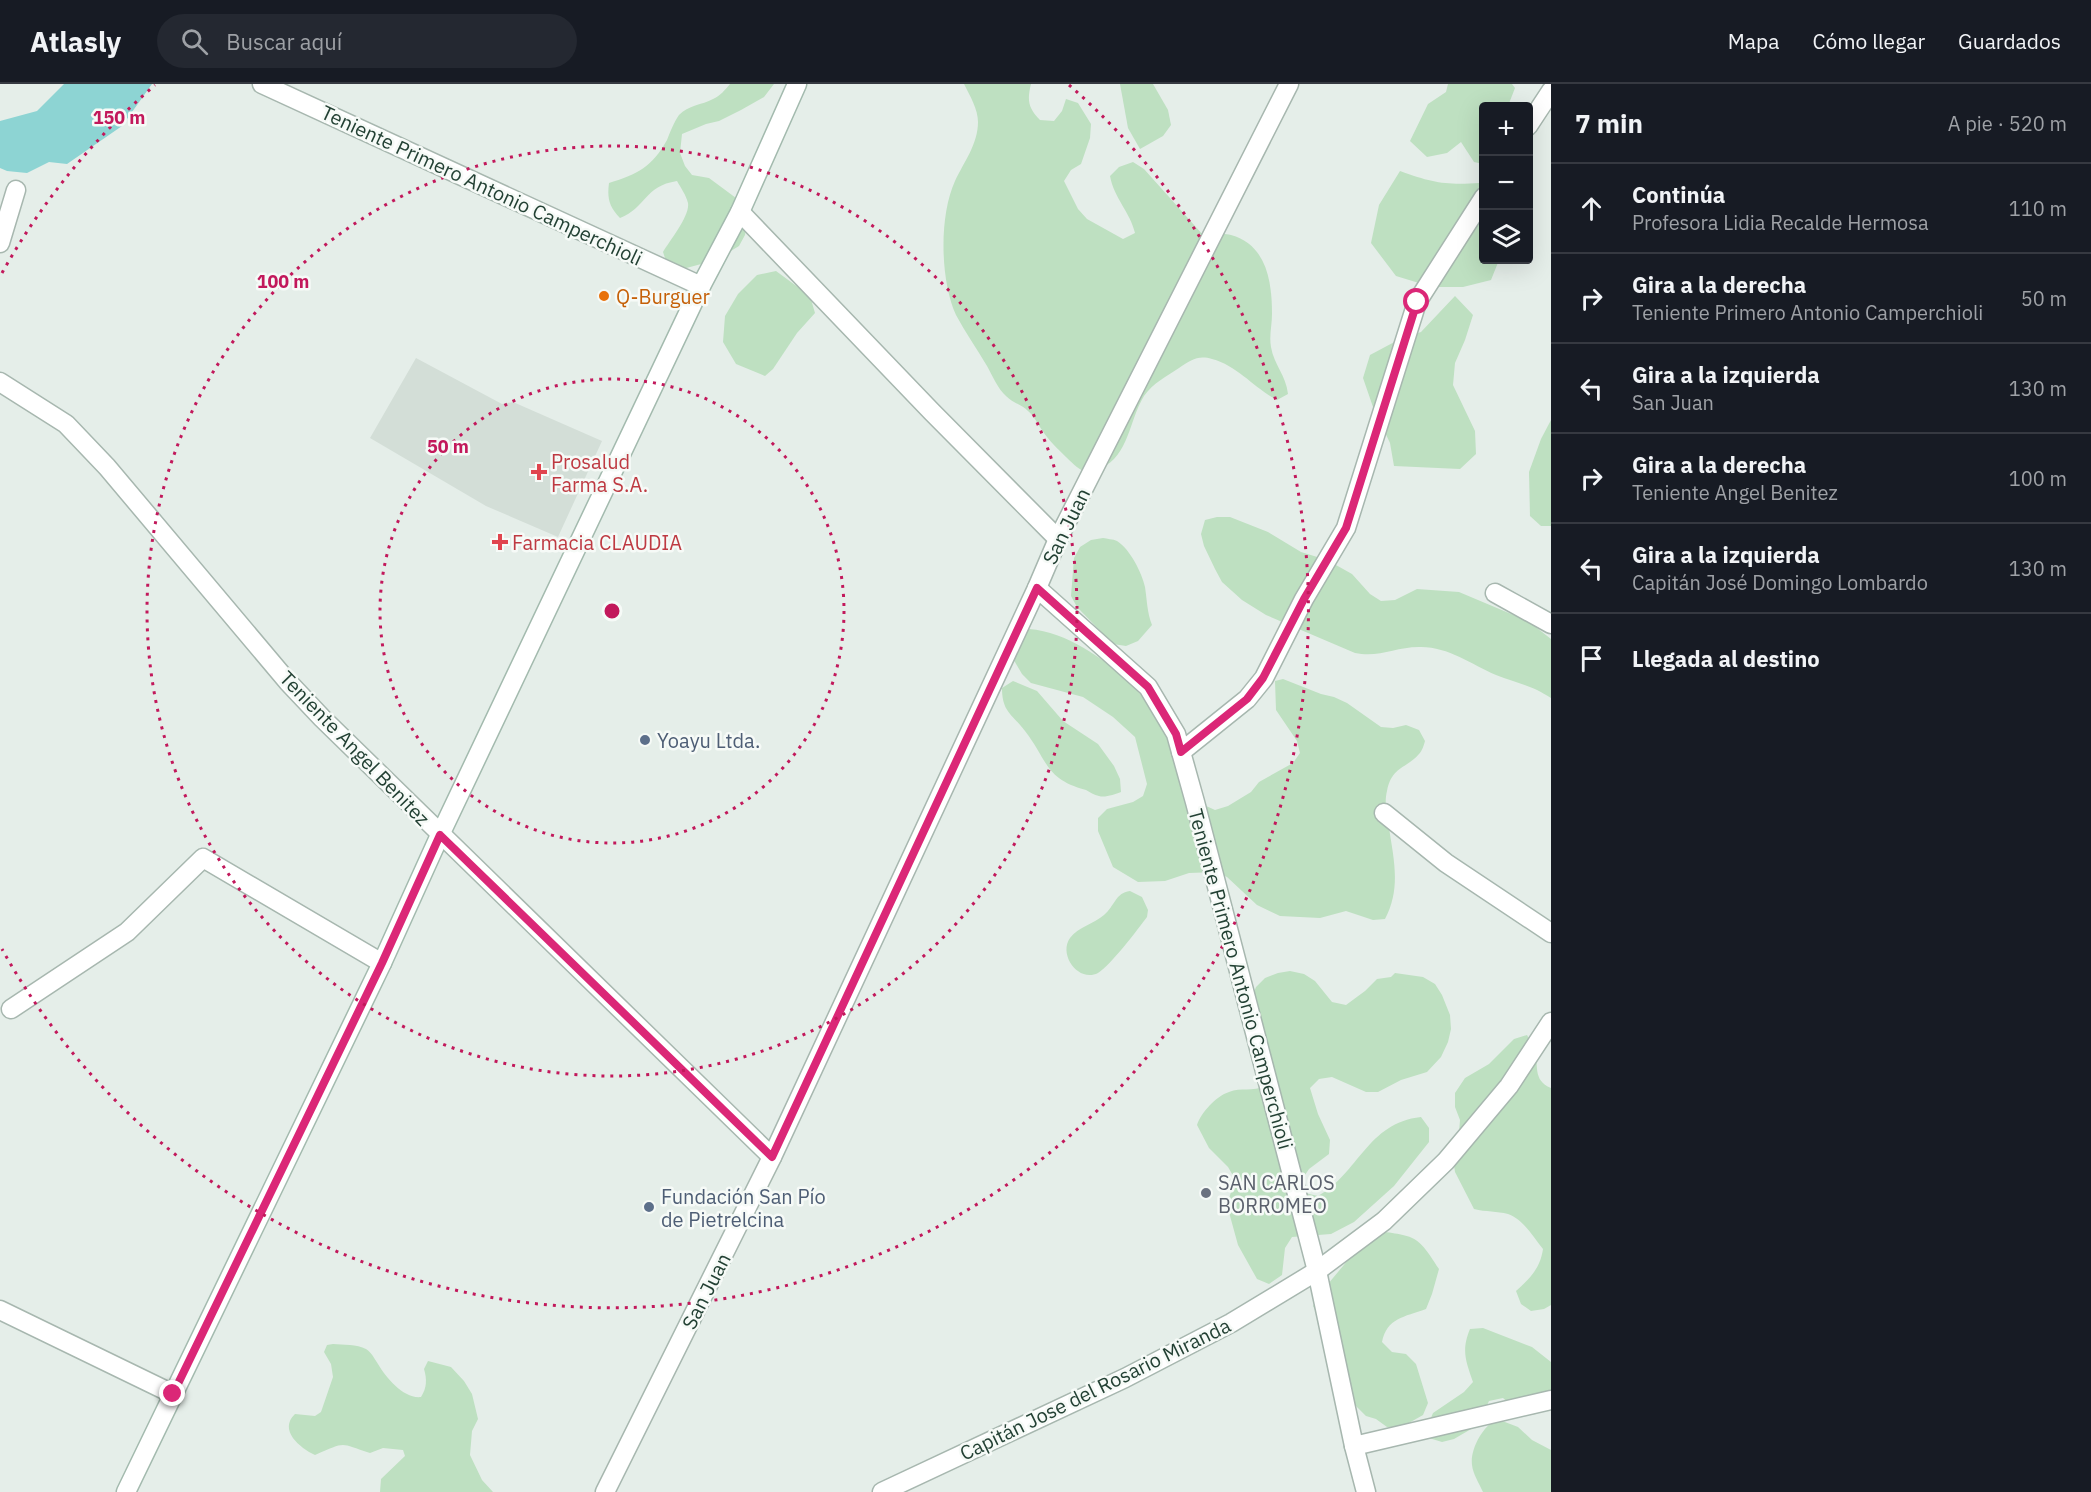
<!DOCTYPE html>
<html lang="es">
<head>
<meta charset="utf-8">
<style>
  :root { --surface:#171b24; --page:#242831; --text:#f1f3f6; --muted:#9ea1a6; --line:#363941 }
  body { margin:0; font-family:"IBM Plex Sans",sans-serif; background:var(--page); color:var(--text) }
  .controls { position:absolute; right:18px; top:18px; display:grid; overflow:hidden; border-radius:6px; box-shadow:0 6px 24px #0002 }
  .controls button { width:54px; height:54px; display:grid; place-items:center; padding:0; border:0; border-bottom:2px solid var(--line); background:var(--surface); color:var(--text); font:30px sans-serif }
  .stop { position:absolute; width:18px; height:18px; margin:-14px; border:4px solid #db2777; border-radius:50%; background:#fff }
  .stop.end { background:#db2777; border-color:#fff; box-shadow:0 2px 6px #0008 }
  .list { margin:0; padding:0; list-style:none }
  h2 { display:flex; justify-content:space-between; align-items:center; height:78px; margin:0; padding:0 24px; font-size:26px }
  h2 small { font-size:20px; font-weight:400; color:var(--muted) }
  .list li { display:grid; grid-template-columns:39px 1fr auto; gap:18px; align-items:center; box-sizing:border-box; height:90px; padding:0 24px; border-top:2px solid var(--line) }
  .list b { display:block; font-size:22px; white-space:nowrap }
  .list p { margin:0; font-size:20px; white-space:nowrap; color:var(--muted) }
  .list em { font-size:20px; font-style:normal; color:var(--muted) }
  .icon { flex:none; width:33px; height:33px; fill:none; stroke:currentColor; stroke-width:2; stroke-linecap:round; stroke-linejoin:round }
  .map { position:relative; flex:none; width:1551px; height:1408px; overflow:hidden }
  header { display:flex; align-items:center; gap:36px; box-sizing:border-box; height:84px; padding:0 30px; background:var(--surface); border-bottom:2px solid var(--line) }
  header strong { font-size:28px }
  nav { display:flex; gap:33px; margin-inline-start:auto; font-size:21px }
  .search { width:420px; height:54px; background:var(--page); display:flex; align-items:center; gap:15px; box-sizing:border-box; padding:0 21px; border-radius:33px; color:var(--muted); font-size:22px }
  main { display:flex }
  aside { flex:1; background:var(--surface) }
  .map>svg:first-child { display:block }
</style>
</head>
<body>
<header>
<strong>Atlasly</strong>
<div class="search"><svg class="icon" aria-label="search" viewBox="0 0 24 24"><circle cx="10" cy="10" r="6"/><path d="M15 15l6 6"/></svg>Buscar aquí</div>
<nav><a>Mapa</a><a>Cómo llegar</a><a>Guardados</a></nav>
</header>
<main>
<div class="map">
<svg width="1551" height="1408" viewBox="0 0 1551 1408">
  <rect width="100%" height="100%" fill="#e5eee9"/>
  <!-- built -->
  <path fill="#d3ded7" d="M416 274 502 320 513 318 602 357 558 453 486 422 370 354Z"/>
  <!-- green -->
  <g fill="#bee0c1">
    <path d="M730 0H774L764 13 741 26 719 37 706 40 682 50 680 69 685 82 692 91 709 94 736 114 747 137 745 151 739 162 716 176 679 186 667 180 663 168C670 156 690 132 688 119 686 111 681 104 677 97 644 102 646 124 620 134 609 123 607 114 609 99 638 90 652 83 667 56 670 48 674 38 679 31 688 21 702 21 713 15 720 12 725 6 730 0Z"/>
    <path d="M964 0H1031C1027 16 1028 24 1040 36L1054 37 1062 27 1066 15 1078 19 1091 40 1090 54 1081 80 1071 86 1064 97 1078 125 1087 135 1123 155 1135 149C1130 128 1114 114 1110 92L1119 83 1133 78 1144 85 1203 151C1211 151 1223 149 1231 151 1267 161 1272 198 1272 230 1272 241 1269 252 1271 263 1274 281 1286 291 1288 310L1277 316C1254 304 1238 282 1212 275 1198 271 1191 276 1179 284 1167 292 1153 299 1144 312 1129 336 1129 372 1101 384 1082 392 1078 384 1066 373 1057 364 1049 357 1042 346 1038 340 1034 332 1028 327 1022 321 1013 319 1006 312 998 305 992 291 987 282 977 265 965 248 956 231 940 196 939 132 955 97 964 78 978 60 978 38 978 25 970 12 964 0Z"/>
    <path d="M1120 0H1153L1168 26 1171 41 1163 52 1140 65 1128 44Z"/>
    <path d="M1448 0H1512L1515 4 1508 22H1484L1483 80 1474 78 1461 58 1447 69 1427 73 1410 57 1428 20 1446 8Z"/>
    <path d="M1400 87C1433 99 1445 101 1480 99L1484 111V176H1499L1491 196 1463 203H1432L1396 192 1371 159 1379 121Z"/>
    <path d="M776 187 810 212 815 229 797 249 773 285 765 292 736 280 723 258 725 232 738 210 757 191Z"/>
    <path d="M1455 212 1473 231 1465 256 1455 279 1453 301 1475 347 1476 370 1460 385 1394 382 1390 359 1373 323 1363 294 1370 271 1400 255 1421 248Z"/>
    <path d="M1551 336V442H1541L1530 432 1529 388 1541 355Z"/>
    <path d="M1217 433H1230L1268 448 1301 468 1327 476 1352 490 1370 510 1381 517 1395 516 1417 505 1459 508 1528 537 1551 555V614C1531 601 1516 599 1496 591 1471 580 1447 562 1419 563 1395 563 1379 574 1355 569L1266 531 1242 516 1222 498 1215 485 1204 462 1201 450 1205 436Z"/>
    <path d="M1103 454C1107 455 1113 455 1117 457 1130 465 1142 489 1145 503 1147 516 1147 528 1152 541L1138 557 1126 562 1113 560 1077 523 1071 512 1074 474 1080 463 1091 456Z"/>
    <path d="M1029 545C1068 548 1100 574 1131 597L1133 602 1143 613 1163 644 1204 721 1215 726 1228 722 1251 708 1259 698 1293 679 1300 669 1297 657 1276 626 1275 597 1283 595 1321 610 1334 613 1347 619 1381 643 1393 644 1406 641 1419 646 1425 657C1424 661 1422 667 1419 670 1406 685 1392 682 1387 707 1384 719 1387 732 1389 744 1394 776 1401 805 1385 835L1373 836 1346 827 1320 834 1280 832 1257 821 1227 793 1216 788 1189 789 1165 797 1138 798 1113 783 1098 747V734L1107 725 1133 718 1143 712 1147 700 1135 653 1113 633 1083 613 1031 599 1022 590 1008 566 1016 547Z"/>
    <path d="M1013 597 1037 607 1063 637 1098 660 1114 682 1120 695 1121 708C1115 710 1105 714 1099 712 1094 711 1090 708 1086 706 1045 695 1048 677 1025 647 1012 630 1002 628 1002 604Z"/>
    <path d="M1130 807 1142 813 1148 826 1147 833C1138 845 1110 882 1098 889 1079 899 1058 871 1070 854 1078 843 1094 840 1104 831 1115 822 1115 809 1130 807Z"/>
    <path d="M1290 887 1304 890 1315 897 1332 918 1346 921 1365 907 1377 895 1391 893 1395 889 1423 893 1435 900 1442 911 1450 931 1451 945 1448 958 1441 973 1427 988 1401 996 1378 1008H1366L1332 993 1319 995 1310 1004 1318 1030 1330 1056 1329 1070 1309 1085 1301 1097 1305 1109 1318 1112C1359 1089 1367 1039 1421 1033L1429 1044V1058L1394 1102 1354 1138 1331 1150 1292 1153 1285 1164 1282 1191 1269 1200 1257 1195 1238 1161 1227 1121 1235 1095 1228 1083 1209 1064 1197 1041C1201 1029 1216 1012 1229 1008 1241 1003 1252 1008 1266 1002L1245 930 1256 903 1265 894 1278 889Z"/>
    <path d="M1527 951C1529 956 1533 960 1535 965 1539 981 1532 996 1551 1004V1221L1544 1225 1531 1227 1521 1220 1516 1207C1530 1194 1540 1185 1543 1165 1533 1153 1523 1135 1508 1130 1497 1127 1486 1128 1474 1125L1455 1088 1453 1074 1458 1061 1460 1036 1455 1023V1009L1465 994 1489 980 1514 955Z"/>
    <path d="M1373 1146C1414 1153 1416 1148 1439 1185L1432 1210 1426 1225C1404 1233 1387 1234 1382 1258L1392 1268 1406 1270 1416 1280 1428 1319 1423 1331 1400 1344 1387 1343 1376 1335 1366 1332 1356 1322 1341 1297 1332 1259 1313 1222 1328 1200Z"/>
    <path d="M1483 1244 1532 1263 1551 1278V1320L1536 1330 1523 1332 1503 1314 1489 1317 1478 1341 1454 1355 1442 1358 1429 1354 1428 1341 1433 1329 1464 1308 1473 1298C1466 1277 1461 1267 1470 1245Z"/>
    <path d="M333 1260C343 1261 357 1260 366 1265 372 1269 374 1274 378 1280 386 1294 404 1315 421 1313 427 1304 427 1295 424 1285L428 1277 451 1283 464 1297 472 1310 478 1335 472 1347 470 1371 482 1396 493 1408H380L381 1395 405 1372 403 1366 383 1364 370 1369C339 1359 347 1357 315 1371 300 1364 278 1346 295 1330L315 1332 321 1328 333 1293 331 1280 324 1268 327 1261Z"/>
    <path d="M1497 1335 1518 1343 1532 1356 1551 1366V1408H1483C1479 1399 1473 1390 1472 1381 1470 1365 1483 1342 1497 1335Z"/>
  </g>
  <!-- water -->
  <path fill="#8dd4d3" d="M64 0H152L122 42 67 80 49 78 27 89 7 87 0 84V37L37 27Z"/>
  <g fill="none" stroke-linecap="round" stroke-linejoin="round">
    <!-- lane casing -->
    <g stroke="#a7b7af" stroke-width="21">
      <path id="lane" d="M11 925 127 848 203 774 382 879"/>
    </g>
    <!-- street casing -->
    <g stroke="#a7b7af" stroke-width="21">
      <g id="street">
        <path d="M262 0 701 202"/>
        <path d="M1528 42 1551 7"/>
        <path d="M740 128 932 328 1058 455"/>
        <path d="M0 159 16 106"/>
        <path d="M0 298 66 340 107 383 288 598 322 634 772 1073"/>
        <path d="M1037 504 1148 603 1176 650 1195 718 1317 1187 1354 1362 1366 1408"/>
        <path d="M1495 509 1551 540"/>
        <path d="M1181 668 1247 615 1264 594 1304 515 1346 444 1417 218 1484 113"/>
        <path d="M1384 729 1446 779 1551 849"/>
        <path d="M0 1226 173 1310"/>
        <path d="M1354 1362 1551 1316"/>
        <path d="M605 1408 772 1073 1037 504 1058 455 1289 0"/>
        <path d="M882 1408 1125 1294 1231 1239 1317 1187 1384 1137 1446 1077 1509 1002 1551 938"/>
      </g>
    </g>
    <!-- secondary casing -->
    <g stroke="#a3baae" stroke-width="21">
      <path id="secondary" d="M126 1408 382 879 440 751 701 202 740 128 797 0"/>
    </g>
    <!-- lane -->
    <use href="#lane" stroke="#fff" stroke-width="18"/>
    <!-- street -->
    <use href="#street" stroke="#fff" stroke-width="18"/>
    <!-- secondary -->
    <use href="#secondary" stroke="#fff" stroke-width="18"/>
  </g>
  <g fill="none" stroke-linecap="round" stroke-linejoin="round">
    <!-- route -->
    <path stroke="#db2777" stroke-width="8" d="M173 1310 382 879 440 751 772 1073 1037 504 1148 603 1176 650 1181 668 1247 615 1263 594 1304 515 1346 444 1417 218"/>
  </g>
  <!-- distance rings -->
  <g fill="none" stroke="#c2185b" stroke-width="3" stroke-dasharray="3 6">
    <circle cx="612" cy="527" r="232"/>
    <circle cx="612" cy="527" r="465"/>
    <path d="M2 189A697 697 0 0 1 155 1M1069 1A697 697 0 1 1 2 865"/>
  </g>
  <!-- markers -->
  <circle fill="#e8710a" stroke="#f6faf7" stroke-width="2" cx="604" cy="212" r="6"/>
  <g fill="#e0444e" stroke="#f6faf7" stroke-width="2">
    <path d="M536 379h6v6h6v6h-6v6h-6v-6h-6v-6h6z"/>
    <path d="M497 449h6v6h6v6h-6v6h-6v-6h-6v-6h6z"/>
  </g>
  <g fill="#5c6f8a" stroke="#f6faf7" stroke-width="2">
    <circle cx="645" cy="656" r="6"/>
    <circle cx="649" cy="1123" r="6"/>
  </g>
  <circle fill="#6b7280" stroke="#f6faf7" stroke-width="2" cx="1206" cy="1109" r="6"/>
  <g text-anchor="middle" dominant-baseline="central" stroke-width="5" stroke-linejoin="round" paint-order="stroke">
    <!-- street labels -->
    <g font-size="20" fill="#234134" stroke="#f6faf7">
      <text transform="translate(482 101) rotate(25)">Teniente Primero Antonio Camperchioli</text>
      <text transform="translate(1066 442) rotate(-64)">San Juan</text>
      <text transform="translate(355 664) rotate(46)">Teniente Angel Benitez</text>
      <text transform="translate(1241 895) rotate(75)">Teniente Primero Antonio Camperchioli</text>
      <text transform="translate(706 1207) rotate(-63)">San Juan</text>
      <text transform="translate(1095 1305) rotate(-26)">Capitán Jose del Rosario Miranda</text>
    </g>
    <!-- food labels -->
    <g font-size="20" fill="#c56008" stroke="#f6faf7" text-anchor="start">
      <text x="616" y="212">Q-Burguer</text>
    </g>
    <!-- health labels -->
    <g font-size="20" fill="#be3a42" stroke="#f6faf7" text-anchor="start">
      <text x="551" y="377">Prosalud<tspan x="551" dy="23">Farma S.A.</tspan></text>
      <text x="512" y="458">Farmacia CLAUDIA</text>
    </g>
    <!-- service labels -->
    <g font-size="20" fill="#4e5e75" stroke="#f6faf7" text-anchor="start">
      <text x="657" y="656">Yoayu Ltda.</text>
      <text x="661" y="1112">Fundación San Pío<tspan x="661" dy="23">de Pietrelcina</tspan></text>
    </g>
    <!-- worship labels -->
    <g font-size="20" fill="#5b616d" stroke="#f6faf7" text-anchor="start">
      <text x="1218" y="1098">SAN CARLOS<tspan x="1218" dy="23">BORROMEO</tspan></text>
    </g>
  </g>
  <circle cx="612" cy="527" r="9" fill="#c2185b" stroke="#f6faf7" stroke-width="3"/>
  <g font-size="18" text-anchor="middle" font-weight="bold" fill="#c2185b" stroke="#f6faf7" stroke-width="5" stroke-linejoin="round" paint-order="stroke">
    <text x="119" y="40">150 m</text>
    <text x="283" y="204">100 m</text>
    <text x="448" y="369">50 m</text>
  </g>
</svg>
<div class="controls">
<button>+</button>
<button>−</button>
<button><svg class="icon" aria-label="layers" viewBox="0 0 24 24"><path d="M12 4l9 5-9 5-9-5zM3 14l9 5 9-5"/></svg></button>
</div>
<div class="stop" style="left:1417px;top:218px"></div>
<div class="stop end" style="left:173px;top:1310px"></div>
</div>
<aside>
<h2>7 min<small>A pie · 520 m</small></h2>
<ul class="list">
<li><svg class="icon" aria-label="ahead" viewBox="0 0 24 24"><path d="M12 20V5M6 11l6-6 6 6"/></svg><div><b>Continúa</b><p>Profesora Lidia Recalde Hermosa</p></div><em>110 m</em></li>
<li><svg class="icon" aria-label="right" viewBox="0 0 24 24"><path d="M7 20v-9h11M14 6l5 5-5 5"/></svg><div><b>Gira a la derecha</b><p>Teniente Primero Antonio Camperchioli</p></div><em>50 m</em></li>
<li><svg class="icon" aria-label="left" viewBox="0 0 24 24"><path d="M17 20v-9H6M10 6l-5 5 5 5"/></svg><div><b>Gira a la izquierda</b><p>San Juan</p></div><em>130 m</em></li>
<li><svg class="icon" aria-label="right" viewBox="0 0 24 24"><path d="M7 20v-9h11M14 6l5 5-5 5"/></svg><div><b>Gira a la derecha</b><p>Teniente Angel Benitez</p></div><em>100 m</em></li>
<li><svg class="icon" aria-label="left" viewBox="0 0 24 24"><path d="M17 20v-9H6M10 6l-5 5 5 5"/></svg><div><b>Gira a la izquierda</b><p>Capitán José Domingo Lombardo</p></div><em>130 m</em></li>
<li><svg class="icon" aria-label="arrive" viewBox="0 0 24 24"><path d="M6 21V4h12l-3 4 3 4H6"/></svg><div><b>Llegada al destino</b></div></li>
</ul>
</aside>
</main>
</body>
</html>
